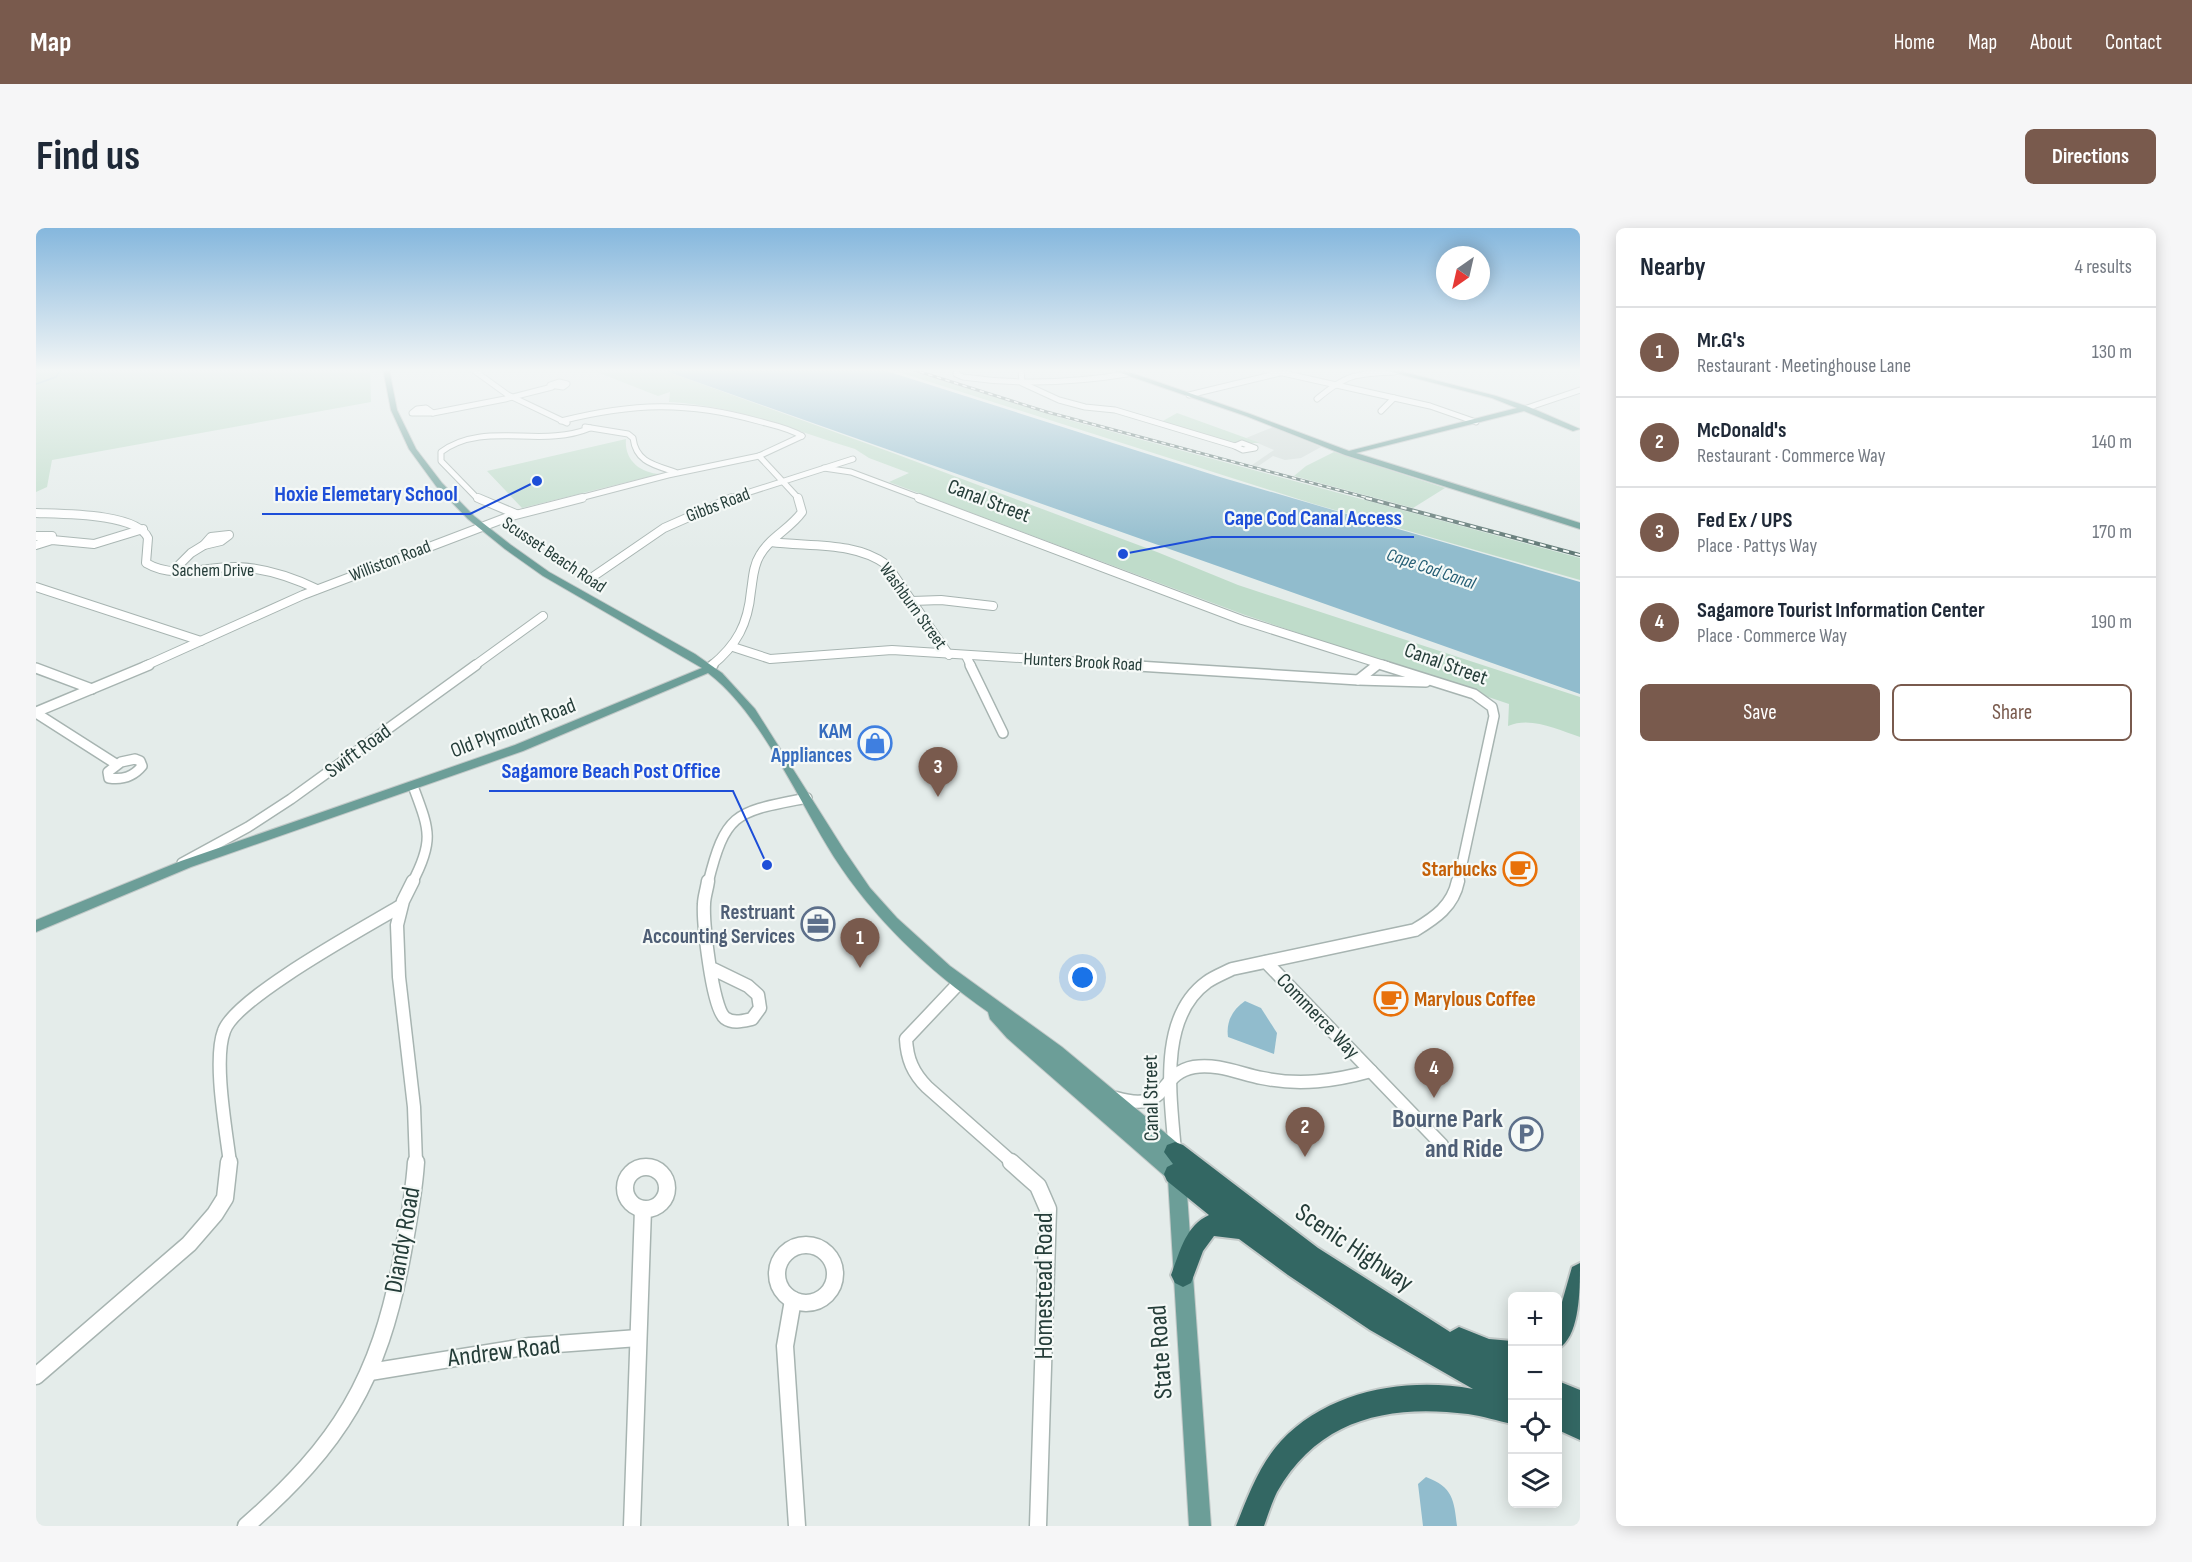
<!DOCTYPE html>
<html lang="en">
<head>
<meta charset="utf-8">
<style>
  :root { --surface:#fff; --page:#f6f6f7; --text:#1f2937; --muted:#747a83; --line:#e0e1e3; --accent:#795a4d }
  body { margin:0; font-family:"Sofia Sans Condensed",sans-serif; background:var(--page); color:var(--text) }
  .controls { position:absolute; right:18px; bottom:18px; display:grid; overflow:hidden; border-radius:9px; box-shadow:0 3px 15px #0003 }
  .controls button { width:54px; height:54px; display:grid; place-items:center; padding:0; border:0; border-bottom:2px solid var(--line); background:var(--surface); color:var(--text); font:30px sans-serif }
  .compass { position:absolute; left:1400px; top:18px; width:54px; height:54px; border-radius:50%; background:var(--surface); box-shadow:0 3px 15px #0003; rotate:214deg }
  .you { position:absolute; left:1047px; top:750px; width:21px; height:21px; margin:-15px; border:4px solid #fff; border-radius:50%; background:#1a73e8; box-shadow:0 0 0 9px #1a73e833 }
  .badge { display:grid; place-items:center; width:39px; height:39px; border-radius:50%; background:var(--accent); color:#fff; font-size:20px; font-weight:700 }
  .pin { position:absolute; translate:-50% -50px; filter:drop-shadow(0 2px 3px #0008) }
  .pin::after { content:''; position:absolute; top:32px; width:21px; height:18px; background:inherit; clip-path:polygon(0 0,100% 0,50% 100%) }
  .list { margin:0; padding:0; list-style:none }
  h2 { display:flex; justify-content:space-between; align-items:center; height:78px; margin:0; padding:0 24px; font-size:26px }
  h2 small { font-size:20px; font-weight:400; color:var(--muted) }
  .list li { display:grid; grid-template-columns:39px 1fr auto; gap:18px; align-items:center; box-sizing:border-box; height:90px; padding:0 24px; border-top:2px solid var(--line) }
  .list b { display:block; font-size:22px; white-space:nowrap }
  .list p { margin:0; font-size:20px; white-space:nowrap; color:var(--muted) }
  .list em { font-size:20px; font-style:normal; color:var(--muted) }
  .actions { display:flex; gap:12px; padding:18px 24px }
  .actions a { flex:1; padding:14px 0; border:2px solid var(--accent); border-radius:9px; text-align:center; font-size:21px; color:var(--accent) }
  .actions .main { background:var(--accent); color:#fff }
  .icon { flex:none; width:33px; height:33px; fill:none; stroke:currentColor; stroke-width:2; stroke-linecap:round; stroke-linejoin:round }
  .map { position:relative; flex:none; width:1544px; height:1298px; overflow:hidden; border-radius:9px }
  header { display:flex; align-items:center; gap:36px; box-sizing:border-box; height:84px; padding:0 30px; background:var(--accent); color:#fff }
  header strong { font-size:28px }
  nav { display:flex; gap:33px; margin-inline-start:auto; font-size:21px }
  .intro { display:flex; align-items:center; justify-content:space-between; box-sizing:border-box; height:144px; padding:0 36px }
  h1 { margin:0; font-size:42px }
  .button { padding:15px 27px; border-radius:9px; background:var(--accent); color:#fff; font-size:21px; font-weight:700 }
  main { display:flex; gap:36px; padding:0 36px }
  aside { flex:1; background:var(--surface); border-radius:9px; box-shadow:0 3px 15px #0003 }
  .map>svg:first-child { display:block }
</style>
</head>
<body>
<header>
<strong>Map</strong>
<nav><a>Home</a><a>Map</a><a>About</a><a>Contact</a></nav>
</header>
<div class="intro"><h1>Find us</h1><a class="button">Directions</a></div>
<main>
<div class="map">
<svg width="1544" height="1298" viewBox="0 0 1544 1298">
  <rect width="100%" height="100%" fill="#e4ecea"/>
  <!-- built -->
  <path fill="#d2dcd9" d="M1237 199 1285 219 1265 230 1249 232 1237 228 1221 239 1216 237 1238 222 1210 210Z"/>
  <!-- green -->
  <g fill="#bfdcca">
    <path d="M0 141H334L335 174 16 232 11 259 0 264Z"/>
    <path d="M553 141H624L857 225 1121 324 1202 357 1544 469V509C1522 502 1495 488 1472 498L1473 476 1209 387 853 254 873 245 833 230 819 221C758 202 697 177 633 174L634 164 622 168Z"/>
    <path d="M853 141H869L1036 193 1544 330V352L1278 276Z"/>
    <path d="M1141 185 1224 215H1194L1125 194Z"/>
    <path d="M590 211C588 232 604 245 624 246L486 280 451 243Z"/>
    <path d="M1298 224 1409 260 1377 280 1258 248 1270 238Z"/>
  </g>
  <!-- water -->
  <g fill="#91bccd">
    <path d="M624 141H844L1184 249 1544 354V466Z"/>
    <path d="M1209 773 1225 780 1241 805 1238 826 1192 809C1190 794 1196 782 1209 773Z"/>
    <path d="M1390 1249C1417 1259 1418 1272 1421 1298H1387L1382 1256Z"/>
  </g>
  <g fill="none" stroke-linecap="round" stroke-linejoin="round">
    <!-- stream -->
    <path stroke="#91bccd" stroke-width="1.5" d="M0 156 20 149 25 141"/>
    <!-- minor-far4 casing -->
    <g stroke="#a7b4b1" stroke-width="7">
      <g id="minor-far4">
        <path d="M436 141 472 167 531 195"/>
        <path d="M921 141 920 146 927 149C982 157 1036 155 1091 146"/>
        <path d="M985 141 986 155 1023 172 1049 179 1079 182 1199 218"/>
        <path d="M1229 141 1394 178 1440 194"/>
        <path d="M523 154 531 156 527 159 514 157Z"/>
        <path d="M1153 167 1244 145"/>
        <path d="M1281 171C1312 145 1320 146 1359 144L1363 141"/>
        <path d="M390 180 397 185H376L381 181Z"/>
        <path d="M1491 180 1544 162"/>
        <path d="M1345 183 1358 170"/>
        <path d="M397 185 469 171 516 159"/>
        <path d="M525 193C596 175 651 173 722 193 737 197 753 200 766 208"/>
        <path d="M549 199 592 206 597 210C600 234 618 237 639 244"/>
        <path d="M1206 215 1219 220 1207 222 1199 218Z"/>
        <path d="M723 228 763 271"/>
        <path d="M788 240 815 244 887 271"/>
        <path d="M445 271 440 269 405 233V224C448 192 505 221 554 200"/>
        <path d="M540 271 632 247 723 228 766 208"/>
        <path d="M692 271 817 231"/>
      </g>
    </g>
    <!-- minor-far3 casing -->
    <g stroke="#a7b4b1" stroke-width="10">
      <g id="minor-far3">
        <path d="M442 270 480 286"/>
        <path d="M883 270 1206 392 1351 438"/>
        <path d="M0 285C25 286 101 285 112 310L110 335C139 352 170 338 201 339 229 340 256 349 281 361"/>
        <path d="M193 307 185 313 168 317 175 309Z"/>
        <path d="M0 308H16V312"/>
        <path d="M735 314C773 319 819 313 851 337L913 427"/>
        <path d="M0 317 16 312 58 316 107 301"/>
        <path d="M137 343 155 325 168 317"/>
        <path d="M558 348 628 300 696 270"/>
        <path d="M0 359 165 413"/>
        <path d="M876 373 905 372 957 378"/>
        <path d="M697 419 734 431 856 422 1109 438"/>
        <path d="M930 428 935 438"/>
        <path d="M109 438 267 367 472 289 546 270"/>
        <path d="M438 438 507 388"/>
        <path d="M675 438C701 417 712 396 715 363 717 351 717 338 724 327 734 309 754 301 766 284L762 270"/>
        <path d="M1339 438 1342 436"/>
      </g>
    </g>
    <!-- minor-far2 casing -->
    <g stroke="#a7b4b1" stroke-width="12">
      <g id="minor-far2">
        <path d="M934 437 967 505"/>
        <path d="M1086 437 1322 452 1390 454"/>
        <path d="M1346 437 1438 466 1456 479 1458 488 1422 655"/>
        <path d="M0 440 56 461"/>
        <path d="M673 440 677 437"/>
        <path d="M1322 452 1341 437"/>
        <path d="M0 484 113 437"/>
        <path d="M0 485 80 536"/>
        <path d="M99 531 104 533 106 538C97 549 87 552 73 550L72 544 85 534Z"/>
        <path d="M146 635 212 599 255 571 440 437"/>
        <path d="M376 655C399 612 393 601 377 558"/>
        <path d="M672 655C690 582 701 584 771 570"/>
      </g>
    </g>
    <!-- minor-far1 casing -->
    <g stroke="#a7b4b1" stroke-width="15">
      <g id="minor-far1">
        <path d="M377 653 367 673 361 697 363 749 378 879 380 935"/>
        <path d="M672 653C671 661 668 669 668 676 667 694 676 780 689 790 697 796 707 793 716 791L724 780 722 767 712 758 675 740"/>
        <path d="M1230 734 1406 917"/>
        <path d="M924 754 870 811C871 831 877 845 891 859L977 935"/>
        <path d="M1080 870C1135 886 1120 846 1158 839 1181 835 1205 846 1226 850 1264 858 1299 853 1335 843"/>
        <path d="M1139 924C1135 871 1121 790 1171 754 1178 749 1188 745 1196 741L1379 702C1399 690 1417 678 1422 653"/>
        <path d="M194 935C190 902 177 832 188 803 199 770 328 700 363 679"/>
      </g>
    </g>
    <!-- minor casing -->
    <g stroke="#a7b4b1" stroke-width="19">
      <g id="minor">
        <path d="M975 934 1002 958 1012 981 1002 1298"/>
        <circle cx="610" cy="960" r="21"/>
        <circle cx="770" cy="1046" r="29"/>
        <path d="M757 1072 749 1118 761 1298"/>
        <path d="M334 1144 494 1118 602 1110"/>
        <path d="M0 1148 153 1016 179 986 189 970 193 934"/>
        <path d="M210 1298C304 1216 343 1152 366 1029 372 997 378 966 380 934"/>
        <path d="M596 1298 607 981"/>
      </g>
    </g>
    <!-- major casing -->
    <g stroke="#c2c9c8" stroke-width="2">
      <g id="major">
        <path d="M347 141H353L361 182 380 221 406 255 438 288 475 317 513 344 659 426 686 445 719 481 808 622 834 660 861 690 914 738 1026 819 1145 918 1148 924 1175 1298H1153L1132 951 971 810 954 791 952 784C892 742 838 691 798 629 762 572 725 485 672 445L487 523 155 639 0 704V692L145 633 479 517 666 440 507 348 469 321 432 291 400 258 373 221 355 182Z"/>
        <path d="M1073 141H1084L1214 186 1313 223 1481 180 1456 170 1344 141H1356L1460 168 1493 179 1544 201 1537 203 1488 183 1320 225 1544 295V301L1309 227 1210 188Z"/>
      </g>
    </g>
    <!-- highway casing -->
    <g stroke="#c2c9c8" stroke-width="4">
      <g id="highway">
        <path d="M1139 914 1147 917 1282 1020 1411 1102 1414 1104 1423 1099 1453 1111 1476 1113V1196C1462 1193 1447 1188 1432 1186 1354 1176 1283 1190 1241 1264 1236 1274 1232 1287 1228 1298H1200C1212 1268 1223 1237 1245 1213 1293 1162 1371 1149 1437 1161L1334 1102 1252 1047 1203 1011 1178 1008 1167 1023 1155 1055 1147 1059 1139 1055 1135 1047C1144 1024 1149 998 1173 987L1131 953 1128 946 1131 939 1137 936 1128 924 1131 917Z"/>
        <path d="M1544 1035C1544 1062 1544 1108 1522 1121V1088L1536 1039Z"/>
        <path d="M1522 1153 1544 1162V1212L1522 1202Z"/>
      </g>
    </g>
    <!-- minor-far4 -->
    <use href="#minor-far4" stroke="#fff" stroke-width="5"/>
    <!-- minor-far3 -->
    <use href="#minor-far3" stroke="#fff" stroke-width="8"/>
    <!-- minor-far2 -->
    <use href="#minor-far2" stroke="#fff" stroke-width="9"/>
    <!-- minor-far1 -->
    <use href="#minor-far1" stroke="#fff" stroke-width="12"/>
    <!-- minor -->
    <use href="#minor" stroke="#fff" stroke-width="16"/>
    <!-- major -->
    <use href="#major" fill="#6c9e98" fill-rule="evenodd"/>
    <!-- highway -->
    <use href="#highway" fill="#336763" fill-rule="evenodd"/>
    <!-- rail-far1 casing -->
    <g stroke="#607875" stroke-width="3">
      <path id="rail-far1" d="M875 141 1011 184 1336 271"/>
    </g>
    <!-- rail casing -->
    <g stroke="#607875" stroke-width="4">
      <path id="rail" d="M1330 270 1544 327"/>
    </g>
    <!-- rail-far1 -->
    <use href="#rail-far1" stroke="#f5f9f7" stroke-width="1.5" stroke-dasharray="4.5" stroke-linecap="butt"/>
    <!-- rail -->
    <use href="#rail" stroke="#f5f9f7" stroke-width="2" stroke-dasharray="6" stroke-linecap="butt"/>
  </g>
  <!-- sky -->
  <linearGradient id="sky" x2="0" y2="1"><stop stop-color="#85b7dd"/><stop offset="0.44" stop-color="#f3f6f6"/><stop offset="1" stop-color="#f3f6f6" stop-opacity="0"/></linearGradient>
  <rect width="1544" height="323" fill="url(#sky)"/>
  <!-- icons -->
  <defs>
    <g id="shop-ring" transform="scale(1.725)"><circle r="9.5" fill="#f5f9f7" stroke="#3f7fe0" stroke-width="1.5"/><path d="M-5-2.5h2.3a2.7 3.5 0 0 1 5.4 0H5L5.5 6h-11ZM-1.5-2.5h3a1.5 2.3 0 0 0-3 0Z" fill="#3f7fe0"/></g>
    <g id="cafe-ring" transform="scale(1.725)"><circle r="9.5" fill="#f5f9f7" stroke="#e8710a" stroke-width="1.5"/><path d="M-5.5-4.5H6V0H3Q3 3.5 0 3.5H-2.5Q-5.5 3.5-5.5 0ZM3-3.2v2h1.7v-2ZM-6 4.5H4V6H-6Z" fill="#e8710a"/></g>
    <g id="office-ring" transform="scale(1.725)"><circle r="9.5" fill="#f5f9f7" stroke="#5c6f8a" stroke-width="1.5"/><path d="M-6-3h4V-5.5h4V-3h4V5H-6ZM-1-4.5V-3h2v-1.5ZM-6 0V1H6V0Z" fill="#5c6f8a"/></g>
    <g id="parking-ring" transform="scale(1.725)"><circle r="9.5" fill="#f5f9f7" stroke="#5c6f8a" stroke-width="1.5"/><path d="M-3.5-5.5H1a3.5 3.5 0 0 1 0 7H-1V5.5H-3.5ZM-1-3.4V-.6H.8a1.4 1.4 0 0 0 0-2.8Z" fill="#5c6f8a"/></g>
  </defs>
  <g fill-rule="evenodd">
    <use href="#shop-ring" x="839" y="515"/>
    <use href="#cafe-ring" x="1484" y="641"/>
    <use href="#office-ring" x="782" y="696"/>
    <use href="#cafe-ring" x="1355" y="771"/>
    <use href="#parking-ring" x="1490" y="906"/>
  </g>
  <g text-anchor="middle" dominant-baseline="central" stroke-width="4.5" stroke-linejoin="round" paint-order="stroke">
    <!-- far-street labels -->
    <g font-size="18" fill="#253d39" stroke="#f5f9f7">
      <text transform="translate(682 277) rotate(-21)">Gibbs Road</text>
      <text transform="translate(518 327) rotate(34)">Scusset Beach Road</text>
      <text transform="translate(354 333) rotate(-21)">Williston Road</text>
      <text x="177" y="342">Sachem Drive</text>
      <text transform="translate(877 378) rotate(54)">Washburn Street</text>
      <text transform="translate(1047 434) rotate(3)">Hunters Brook Road</text>
    </g>
    <!-- far-water labels -->
    <g font-size="18" font-style="italic" fill="#235d74" stroke="#f5f9f7">
      <text transform="translate(1395 341) rotate(19)">Cape Cod Canal</text>
    </g>
    <!-- street labels -->
    <g font-size="21" fill="#253d39" stroke="#f5f9f7">
      <text transform="translate(953 273) rotate(21)">Canal Street</text>
      <text transform="translate(1410 436) rotate(20)">Canal Street</text>
      <text transform="translate(477 500) rotate(-21)">Old Plymouth Road</text>
      <text transform="translate(322 523) rotate(-36)">Swift Road</text>
      <text transform="translate(1282 788) rotate(46)">Commerce Way</text>
      <text transform="translate(1115 870) rotate(-91)">Canal Street</text>
    </g>
    <!-- shop labels -->
    <g font-size="21" font-weight="bold" fill="#366cbe" stroke="#f5f9f7" text-anchor="end">
      <text x="816" y="503">KAM<tspan x="816" dy="24">Appliances</tspan></text>
    </g>
    <!-- food labels -->
    <g font-size="21" font-weight="bold" fill="#c56008" stroke="#f5f9f7" text-anchor="end">
      <text x="1461" y="641">Starbucks</text>
      <text x="1378" y="771" text-anchor="start">Marylous Coffee</text>
    </g>
    <!-- service labels -->
    <g font-size="21" font-weight="bold" fill="#4e5e75" stroke="#f5f9f7" text-anchor="end">
      <text x="759" y="684">Restruant<tspan x="759" dy="24">Accounting Services</tspan></text>
    </g>
    <!-- near-service labels -->
    <g font-size="26" font-weight="bold" fill="#4e5e75" stroke="#f5f9f7" text-anchor="end">
      <text x="1467" y="891">Bourne Park<tspan x="1467" dy="30">and Ride</tspan></text>
    </g>
    <!-- near-street labels -->
    <g font-size="26" fill="#253d39" stroke="#f5f9f7">
      <text transform="translate(367 1012) rotate(-80)">Diandy Road</text>
      <text transform="translate(1318 1020) rotate(34)">Scenic Highway</text>
      <text transform="translate(1008 1058) rotate(-90)">Homestead Road</text>
      <text transform="translate(468 1124) rotate(-7)">Andrew Road</text>
      <text transform="translate(1125 1124) rotate(-94)">State Road</text>
    </g>
  </g>
  <!-- callouts -->
  <path fill="none" stroke="#1d4ed8" stroke-width="2" d="M501 253L434 286H226M1087 326L1176 309H1378M731 637L697 563H453"/>
  <g fill="#1d4ed8" stroke="#f5f9f7" stroke-width="2">
    <circle cx="501" cy="253" r="6"/>
    <circle cx="1087" cy="326" r="6"/>
    <circle cx="731" cy="637" r="6"/>
  </g>
  <g font-size="22" text-anchor="middle" font-weight="bold" fill="#1d4ed8" stroke="#f5f9f7" stroke-width="4.5" stroke-linejoin="round" paint-order="stroke">
    <text x="330" y="273">Hoxie Elemetary School</text>
    <text x="1277" y="297">Cape Cod Canal Access</text>
    <text x="575" y="550">Sagamore Beach Post Office</text>
  </g>
</svg>
<div class="controls">
<button>+</button>
<button>−</button>
<button><svg class="icon" aria-label="locate" viewBox="0 0 24 24"><circle cx="12" cy="12" r="6"/><path d="M12 2v4M12 18v4M2 12h4M18 12h4"/></svg></button>
<button><svg class="icon" aria-label="layers" viewBox="0 0 24 24"><path d="M12 4l9 5-9 5-9-5zM3 14l9 5 9-5"/></svg></button>
</div>
<svg class="compass" viewBox="-18 -18 36 36"><path d="M0-13l5 13h-10z" fill="#e53935"/><path d="M0 13l5-13h-10z" fill="#747a83"/></svg>
<div class="you"></div>
<div class="pin badge" style="left:824px;top:740px">1</div>
<div class="pin badge" style="left:1269px;top:929px">2</div>
<div class="pin badge" style="left:902px;top:569px">3</div>
<div class="pin badge" style="left:1398px;top:870px">4</div>
</div>
<aside>
<h2>Nearby<small>4 results</small></h2>
<ul class="list">
<li><span class="badge">1</span><div><b>Mr.G's</b><p>Restaurant · Meetinghouse Lane</p></div><em>130 m</em></li>
<li><span class="badge">2</span><div><b>McDonald's</b><p>Restaurant · Commerce Way</p></div><em>140 m</em></li>
<li><span class="badge">3</span><div><b>Fed Ex / UPS</b><p>Place · Pattys Way</p></div><em>170 m</em></li>
<li><span class="badge">4</span><div><b>Sagamore Tourist Information Center</b><p>Place · Commerce Way</p></div><em>190 m</em></li>
</ul>
<div class="actions"><a class="main">Save</a><a>Share</a></div>
</aside>
</main>
</body>
</html>
